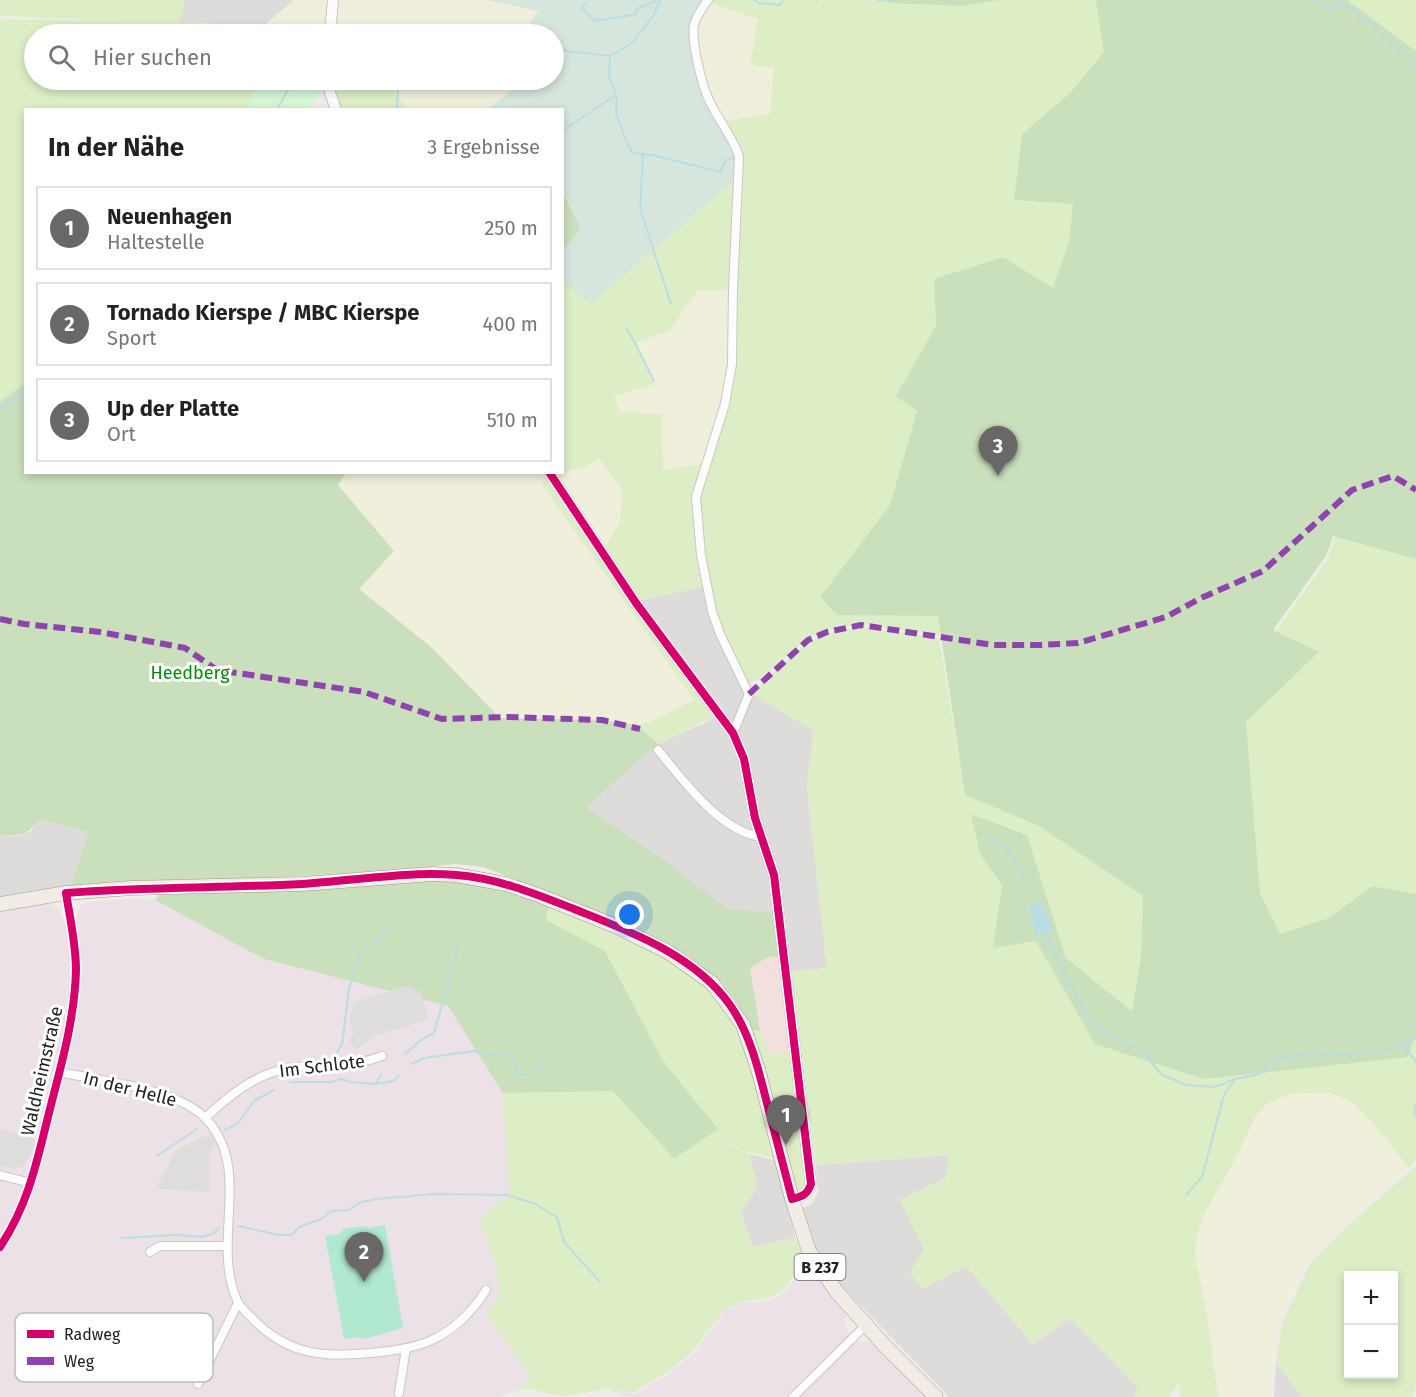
<!DOCTYPE html>
<html lang="de">
<head>
<meta charset="utf-8">
<style>
  :root { --surface:#fff; --page:#f2f2f2; --text:#222; --muted:#767676; --line:#e0e0e0; --accent:#696867 }
  body { margin:0; font-family:"Fira Sans",sans-serif; background:var(--page); color:var(--text) }
  .controls { position:absolute; right:18px; bottom:18px; display:grid; overflow:hidden; border-radius:0px; box-shadow:0 3px 9px #0003 }
  .controls button { width:54px; height:54px; display:grid; place-items:center; padding:0; border:0; border-bottom:2px solid var(--line); background:var(--surface); color:var(--text); font:30px sans-serif }
  .you { position:absolute; left:630px; top:915px; width:21px; height:21px; margin:-15px; border:4px solid #fff; border-radius:50%; background:#1a73e8; box-shadow:0 0 0 9px #1a73e833 }
  .badge { display:grid; place-items:center; width:39px; height:39px; border-radius:50%; background:var(--accent); color:#fff; font-size:20px; font-weight:700 }
  .pin { position:absolute; translate:-50% -50px; filter:drop-shadow(0 2px 3px #0008) }
  .pin::after { content:''; position:absolute; top:32px; width:21px; height:18px; background:inherit; clip-path:polygon(0 0,100% 0,50% 100%) }
  .list { margin:0; padding:0; list-style:none }
  h2 { display:flex; justify-content:space-between; align-items:center; height:78px; margin:0; padding:0 24px; font-size:26px }
  h2 small { font-size:20px; font-weight:400; color:var(--muted) }
  .list li { display:grid; grid-template-columns:39px 1fr auto; gap:18px; align-items:center; box-sizing:border-box; height:84px; margin:0 12px 12px; padding:0 12px; border:2px solid var(--line); border-radius:0px }
  .list b { display:block; font-size:22px; white-space:nowrap }
  .list p { margin:0; font-size:20px; white-space:nowrap; color:var(--muted) }
  .list em { font-size:20px; font-style:normal; color:var(--muted) }
  .icon { flex:none; width:33px; height:33px; fill:none; stroke:currentColor; stroke-width:2; stroke-linecap:round; stroke-linejoin:round }
  .map { position:relative; flex:none; width:1416px; height:1397px; overflow:hidden }
  .search { position:absolute; background:var(--surface); box-shadow:0 3px 9px #0003; left:24px; top:24px; width:540px; height:66px; display:flex; align-items:center; gap:15px; box-sizing:border-box; padding:0 21px; border-radius:33px; color:var(--muted); font-size:22px }
  .panel { position:absolute; background:var(--surface); box-shadow:0 3px 9px #0003; left:24px; top:108px; width:540px; height:366px; border-radius:0px }
  .map>svg:first-child { display:block }
</style>
</head>
<body>
<div class="map">
<svg width="1416" height="1397" viewBox="0 0 1416 1397">
  <rect width="100%" height="100%" fill="#efede9"/>
  <!-- residential -->
  <g fill="#dedcdb">
    <path d="M185 0H294L254 34H241L207 22H179Z"/>
    <path d="M705 586 750 693 814 730 807 786 827 968 789 972 774 912 728 909 585 806 658 744 726 713 641 600Z"/>
    <path d="M39 819 88 832 70 887 0 898V835L19 836 31 831Z"/>
    <path d="M749 1154 778 1161 795 1238 752 1247 741 1212 757 1186Z"/>
    <path d="M949 1155 947 1177 924 1249 923 1289 966 1265 1033 1344 1070 1318 1138 1387 1135 1397H949L838 1282 816 1248 799 1209 811 1205 818 1193 816 1165Z"/>
    <path d="M1276 1362 1302 1397H1274Z"/>
  </g>
  <!-- commercial -->
  <path fill="#f1e0de" d="M780 956 792 1050 770 1055 760 1031 750 968 768 957Z"/>
  <!-- industrial -->
  <g fill="#ede1e8">
    <path d="M139 898 155 900 264 959 448 1006 503 1093 510 1195 479 1219 495 1263 500 1294 486 1314 533 1378 516 1391 499 1397H0V911L45 903 53 905 60 911 62 918H77L79 908 86 902Z"/>
    <path d="M807 1261 846 1314 845 1328 859 1341 873 1342 928 1397H625L612 1391 635 1394 670 1373 693 1354 726 1311 743 1303 768 1301 786 1291Z"/>
  </g>
  <!-- farmland -->
  <g fill="#f0efdc">
    <path d="M294 0H487L538 11 524 34H254Z"/>
    <path d="M709 3 758 19 750 64 774 67 770 114 724 121 703 81 697 45V26Z"/>
    <path d="M385 80H513L515 88 486 109H408Z"/>
    <path d="M731 289 730 364 703 464 663 470 620 412 614 396 655 383 635 343 669 331 697 291Z"/>
    <path d="M599 458 623 491 620 522 605 547 558 478 570 470 581 469Z"/>
    <path d="M346 473H543L545 477 542 486 695 701 651 722 637 725 602 719 498 717 431 647 359 589 338 484Z"/>
    <path d="M1329 1093 1352 1102 1379 1130 1409 1168 1352 1216 1306 1262 1278 1323 1269 1397H1218L1208 1321 1195 1254 1199 1228 1206 1211 1238 1154 1255 1117 1268 1103 1291 1094Z"/>
  </g>
  <!-- grass -->
  <g fill="#ddeec6" fill-rule="evenodd">
    <path d="M0 0H185L180 22H207L241 34H34V80H265L253 109 26 110 25 383 0 402V19L127 21 0 16Z"/>
    <path d="M712 0H886L887 3 963 6 1000 0H1096L1105 52 1070 93 1022 134 1014 200 1073 204 1069 241 1053 288 1003 257 934 279 936 326 896 396 917 411 890 505 820 597 837 615 938 616 941 636C898 630 847 614 808 639 787 653 771 674 748 684L716 616 709 586 698 498 729 406 741 156 724 121 770 114 774 68 750 65 758 19 709 3Z"/>
    <path d="M1347 0H1416V51Z"/>
    <path d="M334 80H385L408 109H340L334 91Z"/>
    <path d="M736 179 731 289 697 291 669 331 636 342 655 384 614 396 620 412 662 414 663 470 703 464 694 497 705 586 641 600 605 547 620 522 623 491 599 458 581 469 570 470 558 478 555 473 562 472 563 281 592 303Z"/>
    <path d="M545 477C600 558 653 640 715 716L658 744 637 725 651 722 694 700 542 485Z"/>
    <path d="M1335 536 1416 559V894L1372 886 1329 918 1280 934 1260 893 1246 722 1319 652 1275 632 1329 557Z"/>
    <path d="M861 626 939 638 965 795 1039 826 1143 896 1141 956 1133 1011 1066 958 1027 835 980 854 1002 885 994 948 1036 941 1095 1044 1408 1057 1416 1033V1160L1409 1168 1379 1130 1352 1102 1329 1093 1291 1094 1268 1103 1255 1117 1238 1154 1206 1211 1199 1228 1195 1254 1208 1321 1218 1397H1181L1178 1384 1169 1397H1135L1138 1387 1070 1318 1033 1344 966 1266 923 1289 910 1273 924 1249 900 1200 947 1177 949 1155 816 1165 789 972 827 968 807 785 814 731 750 693 809 641 827 633Z"/>
    <path d="M549 905C617 933 715 966 744 1040 748 1053 751 1067 755 1080 762 1106 770 1133 778 1159L744 1151 714 1133 734 1147 749 1154 757 1186 741 1213 752 1247 795 1238 803 1253 797 1271 784 1290 767 1299 743 1301 725 1310 690 1354 668 1372 634 1392 611 1391 609 1388C593 1391 573 1397 557 1395 538 1392 538 1387 516 1391L532 1378 486 1314 500 1294 495 1263 479 1219 510 1195 503 1093 613 1091 674 1159 718 1129 663 1061 605 951 545 920Z"/>
    <path d="M751 1030 760 1031 770 1055 792 1050 808 1182 804 1192 795 1190 776 1111Z"/>
    <path d="M1416 1166V1386L1412 1397H1302L1276 1362 1282 1323 1310 1264 1355 1219ZM1348 1276H1394V1374H1348Z"/>
  </g>
  <!-- forest -->
  <g fill="#cadfbc">
    <path d="M886 0H1000L963 6 887 3Z"/>
    <path d="M1096 0H1347L1416 51V559L1333 536 1326 556 1273 630 1319 652 1246 722 1260 893 1280 934 1329 918 1372 886 1416 894V1033L1408 1057 1204 1079 1095 1044 1036 941 993 948 1002 885 980 854 971 814 1027 835 1066 958 1132 1011 1141 956 1143 896 1039 826 965 795 938 616 837 615 820 597 890 505 917 411 896 396 936 326 934 279 1003 257 1053 288 1069 241 1073 204 1014 200 1022 134 1070 93 1104 52Z"/>
    <path d="M562 190 581 228 563 251H562Z"/>
    <path d="M25 383 26 472 346 473 338 485 394 551 359 589 431 647 500 718 602 720 637 725 658 744 586 807 661 858 728 909 774 912 780 956 768 957 750 968 760 1031 751 1030 737 1003 719 980 670 944 554 894 483 867 456 864 383 871 234 880H150L70 887 88 832 40 819C26 836 21 836 0 835V402Z"/>
    <path d="M440 880 479 883 549 905 546 920 605 951 663 1061 718 1129 674 1159 613 1091 503 1093 448 1006 264 959 155 900 159 895 290 890Z"/>
  </g>
  <!-- wetland -->
  <path fill="#d6e6dc" d="M487 0H705L692 26 699 82 736 156V179L591 304 563 281V251L581 228 563 190 562 110H486L515 88 513 80H554V34H524L538 11Z"/>
  <!-- park -->
  <path fill="#d6f6d5" d="M260 80H324C324 92 315 101 306 109L248 110 249 101Z"/>
  <!-- pitch -->
  <path fill="#b1e9d0" d="M385 1225 403 1328 365 1339 359 1337 344 1339 325 1236 339 1234 344 1229 363 1226 370 1228Z"/>
  <!-- parking -->
  <g fill="#dedddb">
    <path d="M409 985 421 992 429 1019 372 1037 357 1049 349 1042 353 1033 349 1019 354 1002Z"/>
    <path d="M0 1129 35 1139 31 1154 23 1166 15 1169 0 1166Z"/>
    <path d="M210 1134 216 1143 209 1153V1192L156 1189 177 1149Z"/>
  </g>
  <!-- water -->
  <path fill="#badde4" d="M1037 901 1041 902 1053 929 1046 935 1036 936 1029 906Z"/>
  <g fill="none" stroke-linecap="round" stroke-linejoin="round">
    <!-- stream -->
    <g stroke="#badde4" stroke-width="2">
      <path d="M754 0 759 3 780 5 783 0"/>
      <path d="M816 0H818"/>
      <path d="M877 0H890"/>
      <path d="M1314 0 1329 9 1335 8 1338 2 1356 11 1358 19 1370 22 1382 35 1416 65"/>
      <path d="M585 4 582 8 595 21 633 15 636 14V9L658 0"/>
      <path d="M554 42 566 51 610 56"/>
      <path d="M390 80 398 87 397 107 399 110"/>
      <path d="M616 95C618 102 616 104 616 110 616 117 629 147 632 153L652 155 721 172C724 162 725 159 735 158"/>
      <path d="M277 110 293 80"/>
      <path d="M562 131 616 95 609 76 610 56 632 43 653 16 661 0"/>
      <path d="M640 154 643 156 640 209 671 304"/>
      <path d="M626 328 635 343 654 381"/>
      <path d="M0 408 26 394"/>
      <path d="M988 834C1005 846 1016 857 1024 877"/>
      <path d="M1045 932 1070 985 1089 1020 1117 1040 1142 1051 1161 1074 1186 1085 1215 1087 1235 1079 1255 1075 1264 1071 1268 1063 1298 1054 1312 1057 1331 1053 1360 1056 1367 1052 1388 1050 1403 1042 1406 1047 1416 1037"/>
      <path d="M1406 1047 1407 1051 1416 1061"/>
      <path d="M405 1054 421 1040 434 1033 458 949"/>
      <path d="M336 1055 342 1044 349 989 359 956 390 926"/>
      <path d="M411 1064 424 1058 475 1051 492 1055 507 1054 514 1057 518 1067 516 1074C528 1078 534 1070 543 1063"/>
      <path d="M290 1082H332L341 1079 350 1082 375 1084 381 1075"/>
      <path d="M375 1084 394 1081 399 1075"/>
      <path d="M1416 1105 1414 1112 1416 1117"/>
      <path d="M225 1130 238 1123 254 1101 274 1090"/>
      <path d="M157 1156 197 1129"/>
      <path d="M1186 1195 1202 1177 1224 1095 1235 1079"/>
      <path d="M238 1226 279 1235H292L299 1227 321 1219 331 1211 348 1210 361 1202 377 1199 434 1194 507 1195 533 1203 557 1217 564 1242 600 1282"/>
      <path d="M121 1238 176 1235 203 1237 214 1233 219 1228"/>
    </g>
    <!-- minor casing -->
    <g stroke="#c8c7c5" stroke-width="10">
      <g id="minor">
        <path d="M708 0C703 7 696 16 694 25 691 41 702 87 710 102 719 121 732 136 739 156L733 289 732 364 725 404 696 497 701 555 712 611 720 634 749 694 733 733"/>
        <path d="M658 750C683 780 720 832 762 837"/>
        <path d="M59 1072C101 1081 180 1088 208 1121 252 1172 211 1241 237 1300 240 1307 246 1312 251 1317 290 1359 329 1357 381 1352 398 1350 418 1347 434 1339 455 1329 474 1310 486 1290"/>
        <path d="M205 1118C230 1095 255 1074 289 1068 320 1063 352 1068 382 1056"/>
        <path d="M0 1175 31 1183"/>
        <path d="M0 1247C31 1200 38 1155 52 1101 63 1059 75 1014 76 970 76 945 70 918 66 893"/>
        <path d="M150 1252 160 1246H226"/>
        <path d="M198 1384 238 1303"/>
        <path d="M399 1393 406 1348"/>
        <path d="M793 1397 866 1325"/>
      </g>
    </g>
    <!-- tertiary casing -->
    <g stroke="#c8c7c5" stroke-width="12">
      <g id="tertiary">
        <path d="M330 34 333 0"/>
        <path d="M329 80 330 92 336 110"/>
        <path d="M549 472 636 603 733 733 744 759 755 818 774 875 811 1184C807 1195 803 1196 792 1199"/>
      </g>
    </g>
    <!-- primary casing -->
    <g stroke="#a69a85" stroke-width="15">
      <path id="primary" d="M0 904 66 893 131 888 303 884 432 874 456 875 506 884 538 895 613 925 668 952 712 983 743 1025 758 1069 792 1199 809 1251 836 1291 884 1345 936 1397"/>
    </g>
    <!-- minor -->
    <use href="#minor" stroke="#fdfcfc" stroke-width="8"/>
    <!-- tertiary -->
    <use href="#tertiary" stroke="#fdfcfc" stroke-width="10"/>
    <!-- primary -->
    <use href="#primary" stroke="#f2ece6" stroke-width="14"/>
    <!-- quiet -->
    <g stroke="#8e44ad" stroke-width="6" stroke-dasharray="12 6" stroke-linecap="butt">
      <path d="M0 619 24 624 100 632 185 648 217 670 364 692 442 719 508 717 602 720 640 729"/>
      <path d="M749 694 808 640 827 632 861 625 993 645H1040L1078 643 1166 617 1201 598 1263 571 1352 490 1393 476 1416 490"/>
    </g>
    <!-- cycleway casing -->
    <g stroke="#fff" stroke-width="11">
      <path id="cycleway" d="M0 1247C31 1200 38 1155 52 1101 63 1059 75 1014 76 970 76 945 70 918 66 893 144 887 223 888 302 884 352 881 406 871 456 875 497 878 536 894 574 909 629 931 695 955 730 1005 751 1035 759 1072 768 1107 776 1138 784 1169 792 1199 803 1196 807 1195 811 1184L774 875 755 818 744 759 733 733 636 603 549 472"/>
    </g>
    <!-- cycleway -->
    <use href="#cycleway" stroke="#d6006c" stroke-width="8"/>
  </g>
  <g text-anchor="middle" dominant-baseline="central" stroke-width="6" stroke-linejoin="round" paint-order="stroke">
    <!-- shield labels -->
    <rect fill="#fff" stroke="#646464" stroke-width="1.5" x="794.5" y="1254" width="51" height="26" rx="4.5"/>
    <g font-size="16" font-weight="bold" fill="#212121">
      <text x="820" y="1267">B 237</text>
    </g>
    <!-- park labels -->
    <g font-size="18" fill="#038a0a" stroke="#fff">
      <text x="190" y="673">Heedberg</text>
    </g>
    <!-- street labels -->
    <g font-size="18" fill="#212121" stroke="#fff">
      <text transform="translate(322 1066) rotate(-7)">Im Schlote</text>
      <text transform="translate(42 1071) rotate(-77)">Waldheimstraße</text>
      <text transform="translate(130 1089) rotate(14)">In der Helle</text>
    </g>
  </g>
  <!-- legend -->
  <rect x="15" y="1313" width="198" height="69" rx="9" fill="#fff" stroke="#bcbcbc" stroke-width="1.5"/>
  <rect x="27" y="1330" width="27" height="8" fill="#d6006c"/>
  <rect x="27" y="1357" width="27" height="8" fill="#8e44ad"/>
  <g font-size="16" fill="#212121">
    <text x="64" y="1340">Radweg</text>
    <text x="64" y="1367">Weg</text>
  </g>
</svg>
<div class="controls">
<button>+</button>
<button>−</button>
</div>
<div class="you"></div>
<div class="pin badge" style="left:786px;top:1145px">1</div>
<div class="pin badge" style="left:364px;top:1282px">2</div>
<div class="pin badge" style="left:998px;top:476px">3</div>
<div class="search"><svg class="icon" aria-label="search" viewBox="0 0 24 24"><circle cx="10" cy="10" r="6"/><path d="M15 15l6 6"/></svg>Hier suchen</div>
<section class="panel">
<h2>In der Nähe<small>3 Ergebnisse</small></h2>
<ul class="list">
<li><span class="badge">1</span><div><b>Neuenhagen</b><p>Haltestelle</p></div><em>250 m</em></li>
<li><span class="badge">2</span><div><b>Tornado Kierspe / MBC Kierspe</b><p>Sport</p></div><em>400 m</em></li>
<li><span class="badge">3</span><div><b>Up der Platte</b><p>Ort</p></div><em>510 m</em></li>
</ul>
</section>
</div>
</body>
</html>
